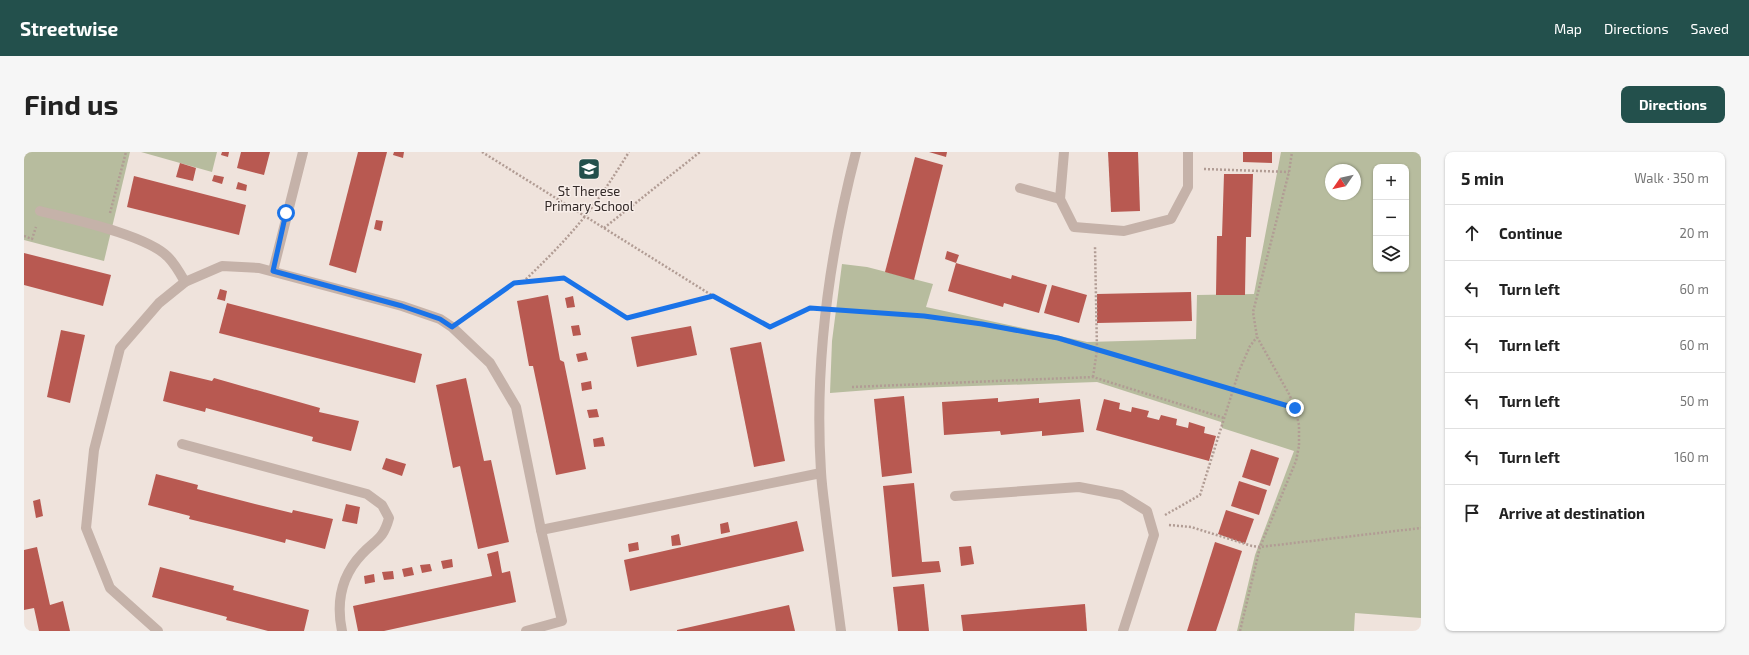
<!DOCTYPE html>
<html lang="en">
<head>
<meta charset="utf-8">
<style>
  :root { --surface:#fff; --page:#f6f6f6; --text:#222; --muted:#767676; --line:#e0e0e0; --accent:#23504c }
  body { margin:0; font-family:"Exo 2",sans-serif; background:var(--page); color:var(--text) }
  .controls { position:absolute; right:12px; top:12px; display:grid; overflow:hidden; border-radius:8px; box-shadow:0 1px 3px #0004 }
  .controls button { width:36px; height:36px; display:grid; place-items:center; padding:0; border:0; border-bottom:1px solid var(--line); background:var(--surface); color:var(--text); font:20px sans-serif }
  .compass { position:absolute; left:1301px; top:12px; width:36px; height:36px; border-radius:50%; background:var(--surface); box-shadow:0 1px 3px #0004; rotate:236deg }
  .stop { position:absolute; width:12px; height:12px; margin:-9px; border:3px solid #1a73e8; border-radius:50%; background:#fff }
  .stop.end { background:#1a73e8; border-color:#fff; box-shadow:0 1px 4px #0008 }
  .list { margin:0; padding:0; list-style:none }
  h2 { display:flex; justify-content:space-between; align-items:center; height:52px; margin:0; padding:0 16px; font-size:17px }
  h2 small { font-size:13px; font-weight:400; color:var(--muted) }
  .list li { display:grid; grid-template-columns:26px 1fr auto; gap:12px; align-items:center; box-sizing:border-box; height:56px; padding:0 16px; border-top:1px solid var(--line) }
  .list b { display:block; font-size:15px; white-space:nowrap }
  .list em { font-size:13px; font-style:normal; color:var(--muted) }
  .icon { flex:none; width:22px; height:22px; fill:none; stroke:currentColor; stroke-width:2; stroke-linecap:round; stroke-linejoin:round }
  .map { position:relative; flex:none; width:1397px; height:479px; overflow:hidden; border-radius:8px }
  header { display:flex; align-items:center; gap:24px; box-sizing:border-box; height:56px; padding:0 20px; background:var(--accent); color:#fff }
  header strong { font-size:19px }
  nav { display:flex; gap:22px; margin-inline-start:auto; font-size:14px }
  .intro { display:flex; align-items:center; justify-content:space-between; box-sizing:border-box; height:96px; padding:0 24px }
  h1 { margin:0; font-size:28px }
  .button { padding:10px 18px; border-radius:8px; background:var(--accent); color:#fff; font-size:14px; font-weight:700 }
  main { display:flex; gap:24px; padding:0 24px }
  aside { flex:1; background:var(--surface); border-radius:8px; box-shadow:0 1px 3px #0004 }
  .map>svg:first-child { display:block }
</style>
</head>
<body>
<header>
<strong>Streetwise</strong>
<nav><a>Map</a><a>Directions</a><a>Saved</a></nav>
</header>
<div class="intro"><h1>Find us</h1><a class="button">Directions</a></div>
<main>
<div class="map">
<svg width="1397" height="479" viewBox="0 0 1397 479">
  <rect width="100%" height="100%" fill="#efe3dc"/>
  <!-- green -->
  <g fill="#b7bc9e" fill-rule="evenodd">
    <path d="M0 0H106L80 109 0 88Z"/>
    <path d="M117 0H193L188 20Z"/>
    <path d="M1257 0H1397V466L1331 461 1330 479H1213L1231 403 1270 299 1198 276 1197 270 1073 230 858 237 806 241 808 189 818 112 843 115 909 132 902 155 1063 190 1172 187 1173 143 1230 142ZM1352 15H1382V117H1352ZM1307 18H1331V42H1307Z"/>
  </g>
  <!-- building -->
  <g fill="#b85951">
    <path d="M198 0H205L204 5 197 3Z"/>
    <path d="M217 0H246L240 23 213 16Z"/>
    <path d="M334 0H363L332 121 305 113Z"/>
    <path d="M370 0H380L379 6 369 3Z"/>
    <path d="M905 0H923L922 5Z"/>
    <path d="M1084 0H1114L1116 59 1087 60Z"/>
    <path d="M1219 0H1248V11L1219 10Z"/>
    <path d="M891 5 919 13 890 128 861 120Z"/>
    <path d="M156 11 172 16 169 29 152 25Z"/>
    <path d="M1200 22H1229L1227 85H1222L1221 143H1192L1193 84H1198Z"/>
    <path d="M190 23 200 25 198 32 188 29Z"/>
    <path d="M110 24 222 53 215 83 103 55Z"/>
    <path d="M214 30 223 33 222 39 212 37Z"/>
    <path d="M352 68 359 69 357 79 350 77Z"/>
    <path d="M923 99 935 103 932 111 921 107Z"/>
    <path d="M0 101 87 123 79 154 0 133Z"/>
    <path d="M932 111 987 127 988 123 1023 133 1015 161 980 151 979 155 924 139Z"/>
    <path d="M1028 133 1063 143 1055 171 1020 161Z"/>
    <path d="M196 137 203 139 201 149 193 147Z"/>
    <path d="M1167 140 1168 169 1073 171V142Z"/>
    <path d="M524 143 536 208 540 210 562 317 532 323 509 214H505L493 149Z"/>
    <path d="M549 144 551 155 543 156 541 146Z"/>
    <path d="M203 151 398 202 391 231 195 181Z"/>
    <path d="M555 173 557 183 549 184 547 174Z"/>
    <path d="M667 174 673 203 613 215 607 185Z"/>
    <path d="M37 178 61 183 46 251 23 245Z"/>
    <path d="M737 190 761 309 730 315 706 196Z"/>
    <path d="M562 200 564 208 554 210 552 202Z"/>
    <path d="M146 219 188 229 190 226 296 256 295 260 335 269 327 299 288 289 289 285 182 256 181 260 139 249Z"/>
    <path d="M442 226 460 309 467 308 485 390 454 397 436 314 429 316 412 233Z"/>
    <path d="M567 229 568 237 558 239 557 231Z"/>
    <path d="M880 244 888 321 858 325 850 247Z"/>
    <path d="M974 246V250L1015 246V251L1056 247 1060 280 1018 284V279L977 283 976 279 920 283 918 250Z"/>
    <path d="M1080 247 1096 251 1095 257 1107 260 1108 255 1125 259 1123 265 1135 268 1137 263 1153 267 1152 273 1164 276 1165 270 1181 275 1180 281 1192 284 1185 309 1072 278Z"/>
    <path d="M573 257 575 265 565 266 563 258Z"/>
    <path d="M579 285 581 294 570 295 569 287Z"/>
    <path d="M1227 297 1255 306 1246 334 1218 325Z"/>
    <path d="M362 306 382 312 378 324 358 317Z"/>
    <path d="M132 322 174 333 173 337 231 352 268 361 269 358 309 367 301 397 262 387 261 391 206 377 165 367 166 364 124 353Z"/>
    <path d="M1215 329 1243 338 1235 363 1207 354Z"/>
    <path d="M890 331 898 410 915 409 917 420 868 425 859 334Z"/>
    <path d="M16 347 19 364 12 366 9 349Z"/>
    <path d="M322 352 336 355 333 372 318 369Z"/>
    <path d="M1202 358 1230 367 1221 392 1194 382Z"/>
    <path d="M773 369 780 399 606 439 600 408Z"/>
    <path d="M704 370 706 380 697 382 696 372Z"/>
    <path d="M655 382 657 393 648 394 647 384Z"/>
    <path d="M614 390 615 398 605 400 604 392Z"/>
    <path d="M1191 390 1218 399 1200 455 1192 479H1163Z"/>
    <path d="M947 394 950 412 937 414 935 395Z"/>
    <path d="M13 395 26 453 39 449 46 479H15L10 456 0 458V398Z"/>
    <path d="M474 399 478 421 486 419 492 450 360 479H334L329 454 468 424 463 402Z"/>
    <path d="M428 407 429 415 419 417 417 409Z"/>
    <path d="M406 412 408 419 398 421 396 413Z"/>
    <path d="M136 415 210 434 209 438 285 458 280 479H244L202 468 203 465 128 445Z"/>
    <path d="M388 415 390 423 380 425 378 417Z"/>
    <path d="M369 419 370 427 360 428 358 420Z"/>
    <path d="M350 422 351 430 341 432 340 424Z"/>
    <path d="M900 432 905 479H874L869 435Z"/>
    <path d="M1061 452 1063 479H939L937 463Z"/>
    <path d="M765 453 771 479H653V478Z"/>
  </g>
  <g fill="none" stroke-linecap="round" stroke-linejoin="round">
    <!-- path -->
    <g stroke="#b19c94" stroke-width="2.5" stroke-dasharray="2 2" stroke-linecap="butt">
      <path d="M458 0 689 144 746 175 785 156"/>
      <path d="M1180 17 1265 20"/>
      <path d="M86 61 102 0"/>
      <path d="M580 76 676 0"/>
      <path d="M0 84 8 87 12 75"/>
      <path d="M499 130C521 109 543 87 562 63 578 43 591 22 605 0"/>
      <path d="M818 158 900 164 958 173 1034 187 1271 256"/>
      <path d="M441 165 490 131 540 126 603 166 689 144"/>
      <path d="M1069 225 1073 198 1071 94"/>
      <path d="M828 235 1069 225 1200 266"/>
      <path d="M1141 363 1176 343 1215 219 1226 194 1233 185"/>
      <path d="M1145 373 1167 375 1228 394 1236 395 1397 376"/>
      <path d="M1216 479 1236 395 1272 309 1275 294V273L1271 256 1265 242 1233 185 1229 160 1265 20 1268 0"/>
    </g>
    <!-- minor -->
    <g stroke="#c5b2a9" stroke-width="10">
      <path d="M1040 0 1036 47 1050 75 1100 79 1147 67 1164 35V0"/>
      <path d="M996 36 1036 47"/>
      <path d="M16 59C47 67 123 83 144 105 151 112 156 121 161 130"/>
      <path d="M249 119 279 0"/>
      <path d="M158 292 343 342 358 353 365 366C359 388 352 387 338 402 317 424 312 450 318 479"/>
      <path d="M931 344 1055 335 1097 343 1123 359 1130 383 1099 479"/>
      <path d="M517 378 797 321"/>
      <path d="M134 479 86 436 62 376 70 298 96 196 135 151 161 130 198 114 235 116 378 154 416 167 428 175 466 211 492 255 517 378 538 469 502 479"/>
      <path d="M817 479C812 444 808 409 803 374 801 356 798 338 797 320 790 212 805 104 832 0"/>
    </g>
  </g>
  <g fill="none" stroke-linecap="round" stroke-linejoin="round">
    <!-- route -->
    <path stroke="#1a73e8" stroke-width="5" d="M262 61 249 119 378 154 416 167 428 175 490 131 540 126 603 166 689 144 746 175 786 156 900 164 958 172 1034 186 1271 256"/>
  </g>
  <!-- icons -->
  <defs>
    <g id="school-square" transform="scale(1.15)"><rect x="-9" y="-9" width="18" height="18" rx="4" fill="#23504c" stroke="#f7ede8"/><path d="M0-5L7-2L0 1L-7-2ZM-4 1L0 2.5L4 1V4Q0 6-4 4Z" fill="#fff"/></g>
  </defs>
  <g fill-rule="evenodd">
    <use href="#school-square" x="565" y="17"/>
  </g>
  <g text-anchor="middle" dominant-baseline="central" stroke-width="3" stroke-linejoin="round" paint-order="stroke">
    <!-- poi labels -->
    <g font-size="13" fill="#332a28" stroke="#f7ede8">
      <text x="565" y="39">St Therese<tspan x="565" dy="15">Primary School</tspan></text>
    </g>
  </g>
</svg>
<div class="controls">
<button>+</button>
<button>−</button>
<button><svg class="icon" aria-label="layers" viewBox="0 0 24 24"><path d="M12 4l9 5-9 5-9-5zM3 14l9 5 9-5"/></svg></button>
</div>
<svg class="compass" viewBox="-18 -18 36 36"><path d="M0-13l5 13h-10z" fill="#e53935"/><path d="M0 13l5-13h-10z" fill="#767676"/></svg>
<div class="stop" style="left:262px;top:61px"></div>
<div class="stop end" style="left:1271px;top:256px"></div>
</div>
<aside>
<h2>5 min<small>Walk · 350 m</small></h2>
<ul class="list">
<li><svg class="icon" aria-label="ahead" viewBox="0 0 24 24"><path d="M12 20V5M6 11l6-6 6 6"/></svg><div><b>Continue</b></div><em>20 m</em></li>
<li><svg class="icon" aria-label="left" viewBox="0 0 24 24"><path d="M17 20v-9H6M10 6l-5 5 5 5"/></svg><div><b>Turn left</b></div><em>60 m</em></li>
<li><svg class="icon" aria-label="left" viewBox="0 0 24 24"><path d="M17 20v-9H6M10 6l-5 5 5 5"/></svg><div><b>Turn left</b></div><em>60 m</em></li>
<li><svg class="icon" aria-label="left" viewBox="0 0 24 24"><path d="M17 20v-9H6M10 6l-5 5 5 5"/></svg><div><b>Turn left</b></div><em>50 m</em></li>
<li><svg class="icon" aria-label="left" viewBox="0 0 24 24"><path d="M17 20v-9H6M10 6l-5 5 5 5"/></svg><div><b>Turn left</b></div><em>160 m</em></li>
<li><svg class="icon" aria-label="arrive" viewBox="0 0 24 24"><path d="M6 21V4h12l-3 4 3 4H6"/></svg><div><b>Arrive at destination</b></div></li>
</ul>
</aside>
</main>
</body>
</html>
